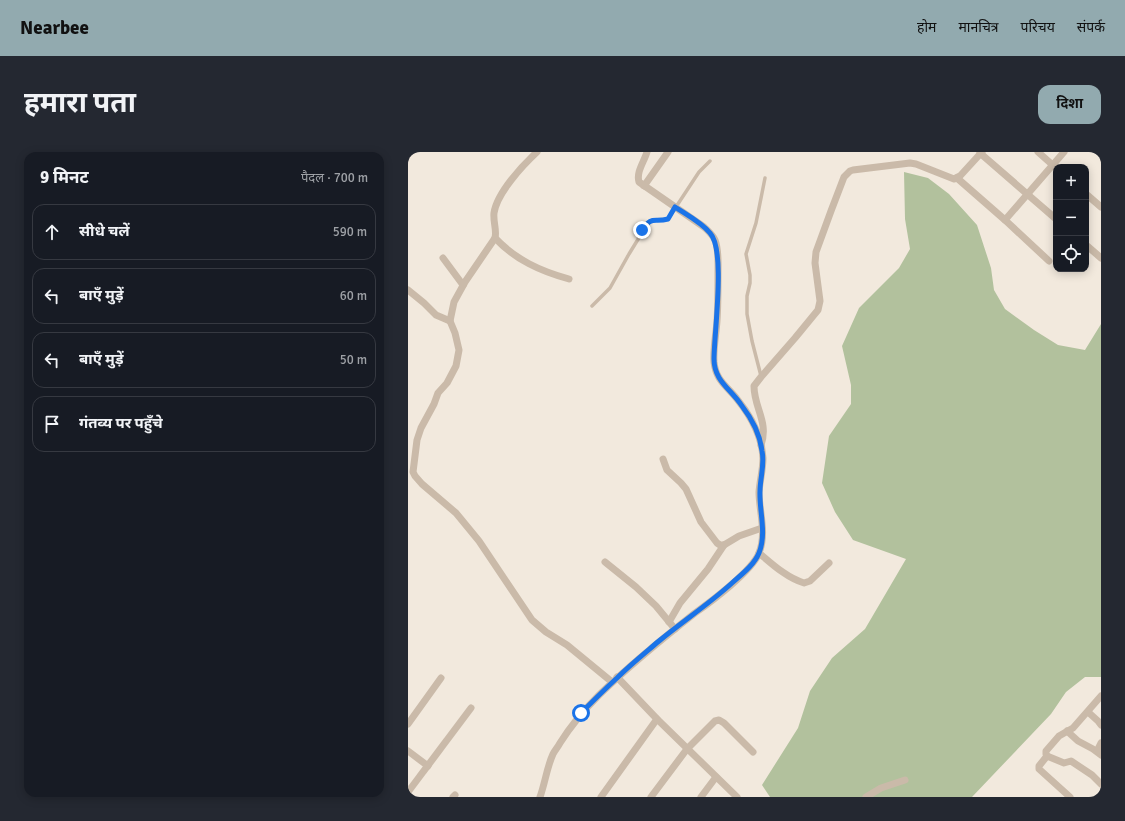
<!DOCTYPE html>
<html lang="hi">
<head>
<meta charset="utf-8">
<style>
  :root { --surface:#171b24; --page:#242831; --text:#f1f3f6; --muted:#9ea1a6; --line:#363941; --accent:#92aaaf }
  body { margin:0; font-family:Signika,"Noto Sans Devanagari",sans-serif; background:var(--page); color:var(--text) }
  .controls { position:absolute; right:12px; top:12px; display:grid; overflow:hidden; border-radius:8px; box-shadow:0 2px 10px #0003 }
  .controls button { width:36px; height:36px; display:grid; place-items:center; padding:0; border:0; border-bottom:1px solid var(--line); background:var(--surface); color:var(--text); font:20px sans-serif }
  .stop { position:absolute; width:12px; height:12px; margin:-9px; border:3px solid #1a73e8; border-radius:50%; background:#fff }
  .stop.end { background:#1a73e8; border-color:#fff; box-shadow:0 1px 4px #0008 }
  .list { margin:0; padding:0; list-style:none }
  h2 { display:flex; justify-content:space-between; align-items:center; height:52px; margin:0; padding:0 16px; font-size:17px }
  h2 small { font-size:13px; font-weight:400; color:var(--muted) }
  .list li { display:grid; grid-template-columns:26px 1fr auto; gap:12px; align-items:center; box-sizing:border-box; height:56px; margin:0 8px 8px; padding:0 8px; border:1px solid var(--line); border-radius:12px }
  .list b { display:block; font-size:15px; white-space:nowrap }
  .list em { font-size:13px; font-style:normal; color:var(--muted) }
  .icon { flex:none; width:22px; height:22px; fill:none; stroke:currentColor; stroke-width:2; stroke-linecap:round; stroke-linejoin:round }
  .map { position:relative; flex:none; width:693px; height:645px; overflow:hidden; border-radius:12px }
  header { display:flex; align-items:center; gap:24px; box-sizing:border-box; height:56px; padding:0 20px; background:var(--accent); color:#111 }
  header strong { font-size:19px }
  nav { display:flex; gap:22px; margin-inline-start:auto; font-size:14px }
  .intro { display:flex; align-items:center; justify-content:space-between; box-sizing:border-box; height:96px; padding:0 24px }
  h1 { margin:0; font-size:28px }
  .button { padding:10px 18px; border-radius:12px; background:var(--accent); color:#111; font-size:14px; font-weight:700 }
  main { display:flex; gap:24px; padding:0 24px }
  aside { flex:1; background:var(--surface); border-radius:12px; box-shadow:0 2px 10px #0003 }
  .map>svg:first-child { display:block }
</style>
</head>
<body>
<header>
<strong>Nearbee</strong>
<nav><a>होम</a><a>मानचित्र</a><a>परिचय</a><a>संपर्क</a></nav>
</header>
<div class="intro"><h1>हमारा पता</h1><a class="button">दिशा</a></div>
<main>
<aside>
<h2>9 मिनट<small>पैदल · 700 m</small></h2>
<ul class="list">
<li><svg class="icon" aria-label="ahead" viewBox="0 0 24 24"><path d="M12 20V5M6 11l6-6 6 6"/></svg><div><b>सीधे चलें</b></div><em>590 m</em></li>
<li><svg class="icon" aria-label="left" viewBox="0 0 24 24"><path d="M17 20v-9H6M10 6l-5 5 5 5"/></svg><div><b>बाएँ मुड़ें</b></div><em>60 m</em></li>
<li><svg class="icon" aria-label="left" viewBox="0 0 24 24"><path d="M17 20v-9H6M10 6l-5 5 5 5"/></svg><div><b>बाएँ मुड़ें</b></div><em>50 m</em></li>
<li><svg class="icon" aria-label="arrive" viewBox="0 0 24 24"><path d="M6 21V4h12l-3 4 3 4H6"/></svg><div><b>गंतव्य पर पहुँचे</b></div></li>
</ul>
</aside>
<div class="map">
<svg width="693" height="645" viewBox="0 0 693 645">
  <rect width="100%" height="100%" fill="#f2e9dd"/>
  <!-- green -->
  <path fill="#b2c19d" d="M496 20 520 26 541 42 569 73 583 116 586 138 597 157 626 178 650 193 677 198 693 172V525H677L658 540 643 562 564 645H362L354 633 390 576 402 539 424 506 457 477 498 407 445 388 427 360 414 331 421 284 443 252V233L434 194 451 156 491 116 502 97 497 67Z"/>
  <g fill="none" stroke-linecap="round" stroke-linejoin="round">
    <!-- lane -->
    <g stroke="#cabaa9" stroke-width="3.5">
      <path d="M184 154 202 136 221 102 240 71 245 68 260 67 291 20 302 9"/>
      <path d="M353 224 344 189 339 162V144L342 131V123L338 102 348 71 357 26"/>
    </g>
    <!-- street -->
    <g stroke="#cabaa9" stroke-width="7">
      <path d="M129 0C114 14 89 41 86 61 85 70 89 78 87 86L57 130 46 150 42 169 47 181 51 198 48 214 39 231 30 241 26 252 13 276 9 288 5 320 7 324 14 332 48 361 71 389 124 468 138 480 159 493 204 530"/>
      <path d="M630 0 648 16"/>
      <path d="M572 1 648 67"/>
      <path d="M549 26 597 68 641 109"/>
      <path d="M236 34 260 0"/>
      <path d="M678 42 693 55"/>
      <path d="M597 68 656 0"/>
      <path d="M87 86C108 108 132 119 161 127"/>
      <path d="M678 93 693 106"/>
      <path d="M35 106 55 133"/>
      <path d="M0 138 16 151 28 163 42 169"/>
      <path d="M353 293C361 270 346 256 346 234L353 225 387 186 410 158 412 149 407 111 408 100 423 59 436 25 442 19 445 18 502 11 508 12 546 27 552 24 574 0"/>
      <path d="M255 307 259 318 273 331 278 337 293 370 309 391 312 393H316L331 384 354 376"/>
      <path d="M351 401C364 412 379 426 396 431L402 429 421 411"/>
      <path d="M197 410 228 435 248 454 267 477"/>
      <path d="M261 470 272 451 300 417 316 393"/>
      <path d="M209 525 249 567 329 645"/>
      <path d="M693 544 665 576 651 584 638 599V602L639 604 656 611 663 609 684 623 693 632"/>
      <path d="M680 560 690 569 693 573"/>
      <path d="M0 572 33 526"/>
      <path d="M659 579 670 589 685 597 693 603"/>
      <path d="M0 599 20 614"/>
      <path d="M689 599 693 591"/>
      <path d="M639 604 631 614V617L662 645"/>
      <path d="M0 640 63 556"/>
      <path d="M45 645 47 643"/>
      <path d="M132 645C137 631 139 615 145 602 147 598 150 595 152 591 164 572 175 559 191 543 221 514 254 487 287 461 304 449 344 419 351 401 359 381 351 359 351 340 352 328 355 317 355 306 354 284 342 263 329 247 319 234 308 229 306 210 305 197 308 183 309 169 310 154 310 137 310 122 310 111 311 98 307 88 304 82 300 79 296 75L231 30C228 20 236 10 239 0"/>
      <path d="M193 645 249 567"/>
      <path d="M243 645 279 597 307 569 311 568 316 571 345 600"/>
      <path d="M293 645 308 625"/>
      <path d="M458 645 473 636 497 628"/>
    </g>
  </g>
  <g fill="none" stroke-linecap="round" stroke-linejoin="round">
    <!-- route -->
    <path stroke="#1a73e8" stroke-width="5" d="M173 561C185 549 197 537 209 526 222 513 237 501 251 489 275 469 301 452 324 431 334 422 346 413 351 401 359 381 351 359 352 339 352 326 357 312 354 299 352 282 344 267 334 254 323 237 306 229 306 207 306 181 318 98 302 81 293 70 279 63 267 55L260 67C246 71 244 63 234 78"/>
  </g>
</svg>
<div class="controls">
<button>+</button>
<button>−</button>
<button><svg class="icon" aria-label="locate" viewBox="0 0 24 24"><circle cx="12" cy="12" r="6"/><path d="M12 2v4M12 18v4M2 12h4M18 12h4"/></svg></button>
</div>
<div class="stop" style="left:173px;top:561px"></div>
<div class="stop end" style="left:234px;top:78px"></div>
</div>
</main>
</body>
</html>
